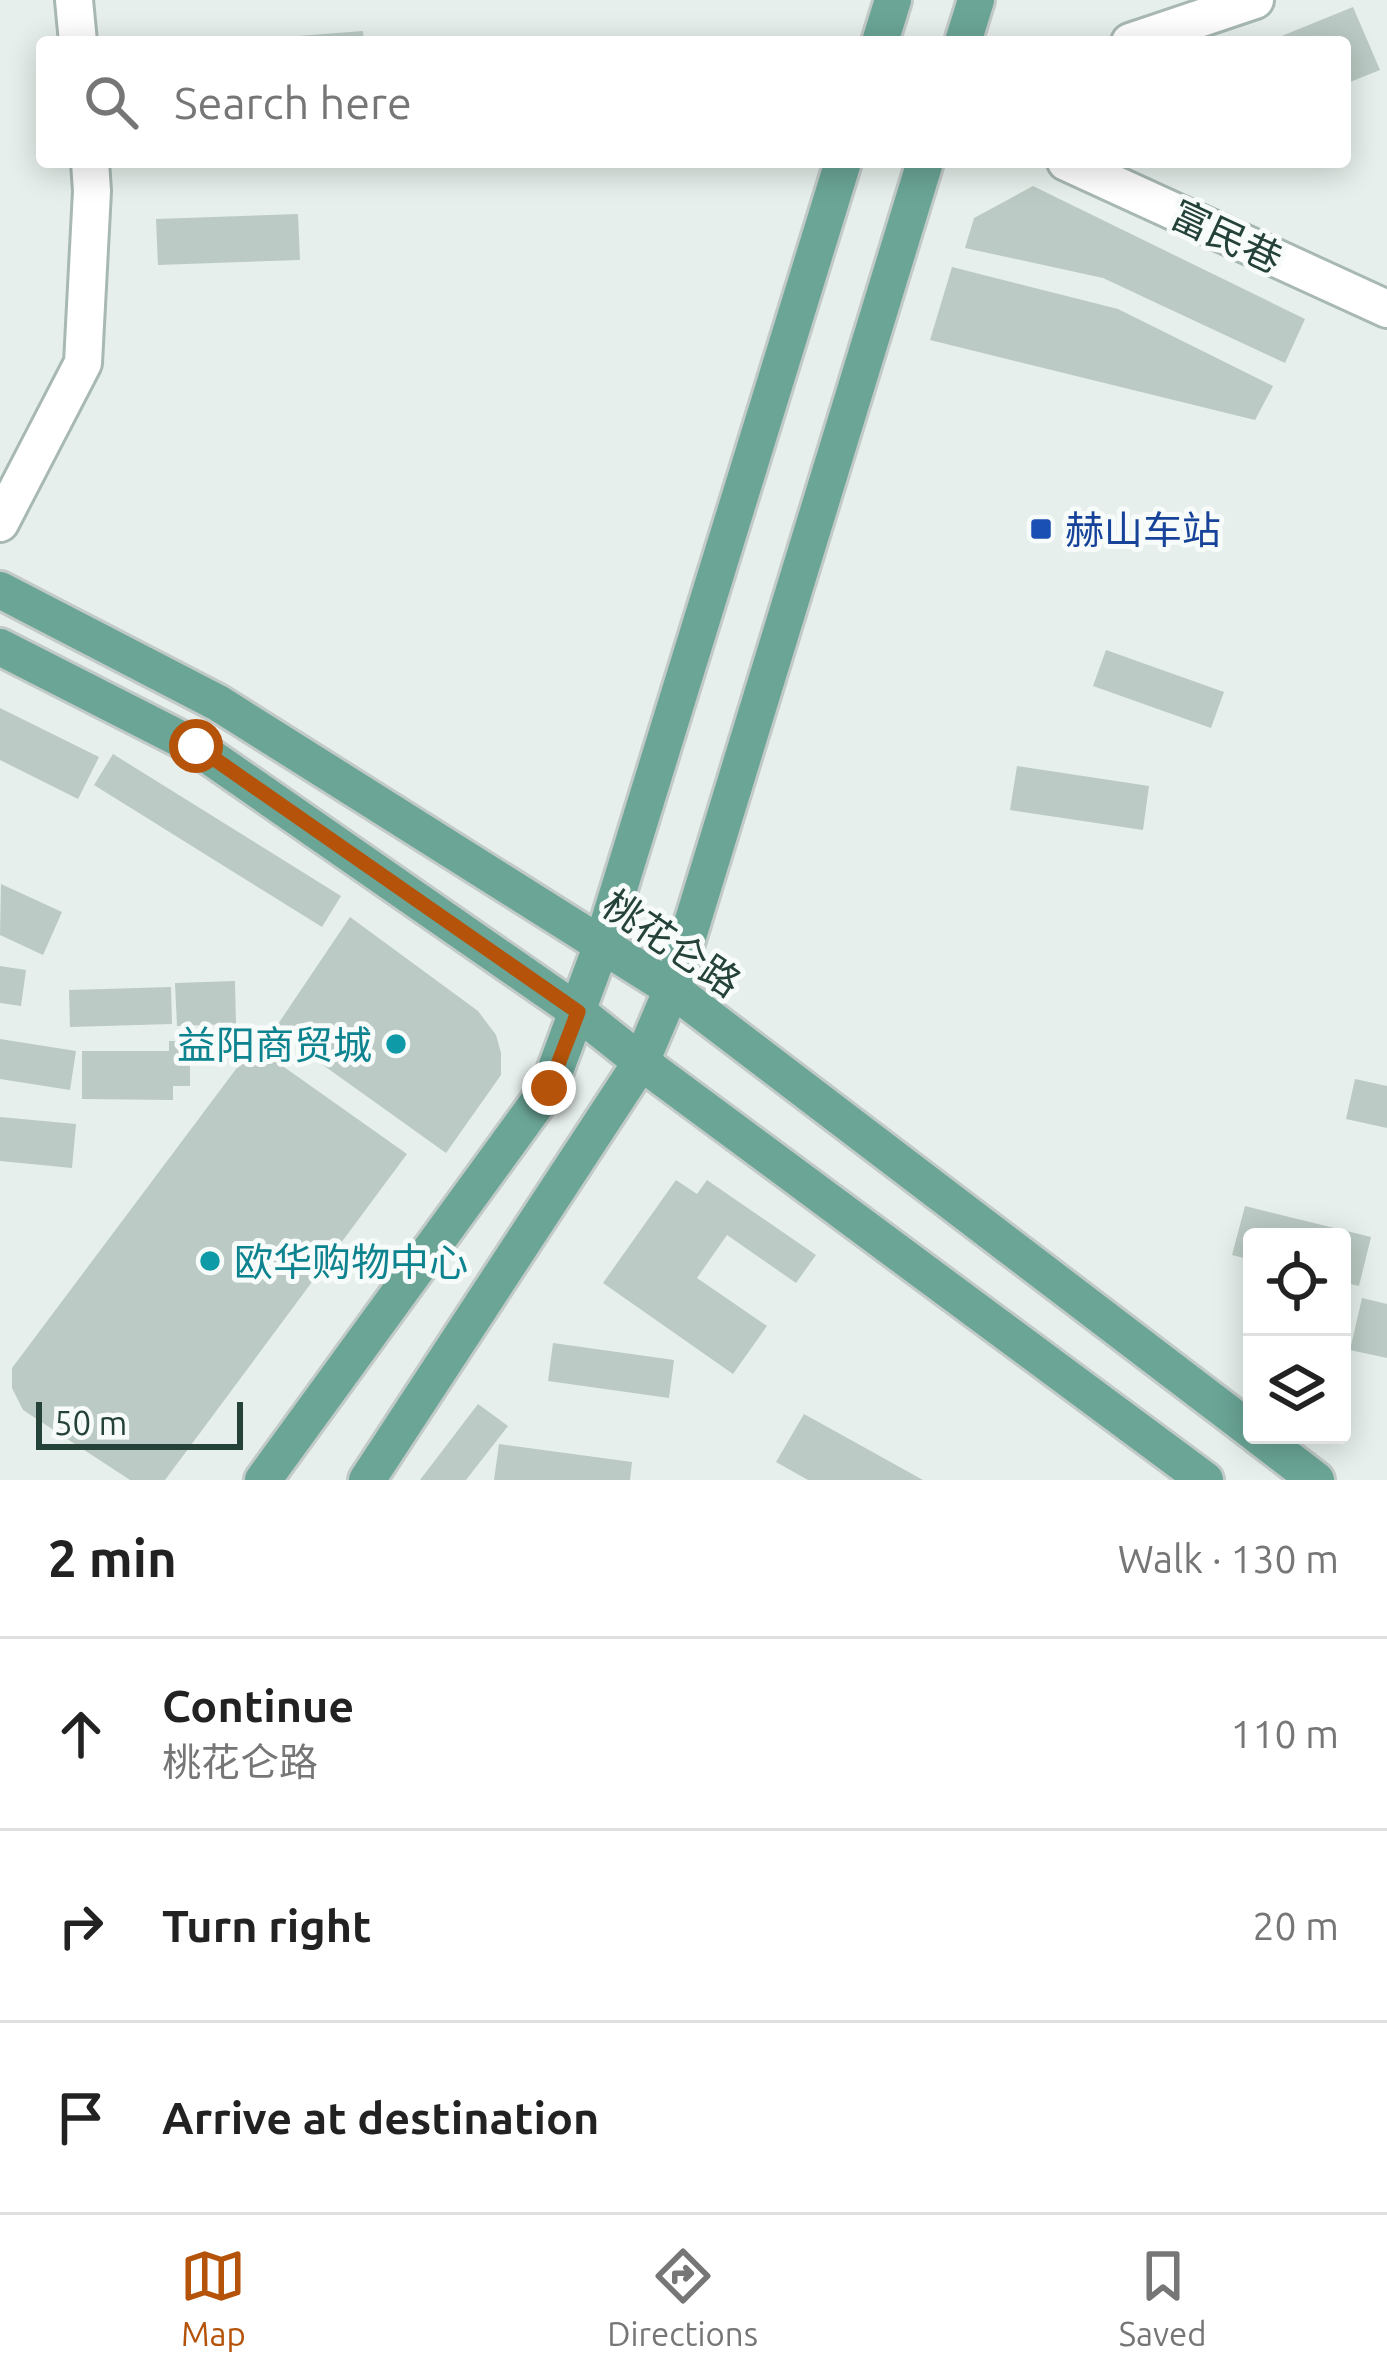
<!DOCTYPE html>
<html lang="en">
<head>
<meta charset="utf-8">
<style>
  :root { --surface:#fff; --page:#f6f6f6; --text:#222; --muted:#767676; --line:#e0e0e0; --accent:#b45309 }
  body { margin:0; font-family:Ubuntu,"Noto Sans SC",sans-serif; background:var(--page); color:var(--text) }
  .controls { position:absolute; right:36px; bottom:36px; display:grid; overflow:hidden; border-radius:12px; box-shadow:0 6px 30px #0003 }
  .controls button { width:108px; height:108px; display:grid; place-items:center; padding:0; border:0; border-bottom:3px solid var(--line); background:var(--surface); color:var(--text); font:60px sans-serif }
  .scale { position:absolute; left:36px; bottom:30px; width:207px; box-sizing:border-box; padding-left:12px; border:6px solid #24423a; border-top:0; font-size:33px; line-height:42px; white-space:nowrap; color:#24423a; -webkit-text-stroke:9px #f7fbf9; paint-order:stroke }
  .stop { position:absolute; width:36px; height:36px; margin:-27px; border:9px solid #b45309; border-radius:50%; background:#fff }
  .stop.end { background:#b45309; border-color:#fff; box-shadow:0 3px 12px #0008 }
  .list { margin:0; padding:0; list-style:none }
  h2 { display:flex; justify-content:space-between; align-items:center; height:156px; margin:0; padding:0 48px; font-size:51px }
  h2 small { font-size:39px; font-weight:400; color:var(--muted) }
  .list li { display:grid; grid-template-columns:78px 1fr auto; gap:36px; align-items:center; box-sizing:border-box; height:192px; padding:0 48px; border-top:3px solid var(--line) }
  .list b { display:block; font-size:45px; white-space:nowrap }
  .list p { margin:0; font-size:39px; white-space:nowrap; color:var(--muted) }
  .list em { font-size:39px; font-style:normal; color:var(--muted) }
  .icon { flex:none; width:66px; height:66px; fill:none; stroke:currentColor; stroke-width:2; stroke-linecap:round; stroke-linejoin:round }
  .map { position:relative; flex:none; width:1387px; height:1480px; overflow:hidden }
  .search { position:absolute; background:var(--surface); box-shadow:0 6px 30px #0003; left:36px; right:36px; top:36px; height:132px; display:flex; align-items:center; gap:30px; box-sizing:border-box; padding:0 42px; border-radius:12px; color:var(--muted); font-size:45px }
  .sheet { height:732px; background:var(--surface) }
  nav { display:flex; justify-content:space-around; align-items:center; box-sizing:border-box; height:168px; border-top:3px solid var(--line); background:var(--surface); font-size:33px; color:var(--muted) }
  nav a { display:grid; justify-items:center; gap:6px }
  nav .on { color:var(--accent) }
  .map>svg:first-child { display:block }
</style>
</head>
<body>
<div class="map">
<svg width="1387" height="1480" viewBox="0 0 1387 1480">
  <rect width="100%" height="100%" fill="#e6efeb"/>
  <!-- building -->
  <g fill="#bbcac4">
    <path d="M1353 7 1380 70 1345 84V42H1267Z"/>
    <path d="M363 31 364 42H258V39Z"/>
    <path d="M1033 186 1305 319 1285 363 1103 278 965 248 974 218Z"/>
    <path d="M298 214 300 260 158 265 156 219Z"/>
    <path d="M952 267 1118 309 1273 386 1255 420 930 340Z"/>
    <path d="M1106 650 1224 692 1211 728 1093 686Z"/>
    <path d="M0 708 99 757 78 799 0 760Z"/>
    <path d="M113 754 341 896 322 927 94 785Z"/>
    <path d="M1017 766 1149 786 1143 830 1010 810Z"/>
    <path d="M1 884 62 912 43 955 0 935Z"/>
    <path d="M350 917 478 1011 496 1035 501 1053V1075L446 1153 274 1030Z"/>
    <path d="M0 966 26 970 21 1006 0 1003Z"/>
    <path d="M235 981 236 1024 177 1026 175 983Z"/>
    <path d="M171 987 172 1024 70 1027 69 990Z"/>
    <path d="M0 1039 76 1051 70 1090 0 1079Z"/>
    <path d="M169 1041H203L202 1062H190V1086H173V1100L82 1099V1051H169Z"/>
    <path d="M267 1055 407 1154 165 1480H130L23 1410 12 1388V1368L236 1069 250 1059Z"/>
    <path d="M1355 1079 1387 1086V1128L1346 1119Z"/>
    <path d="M0 1117 76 1124 72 1168 0 1161Z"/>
    <path d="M676 1180 697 1194 707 1180 816 1255 796 1283 727 1235 697 1278 767 1326 733 1374 603 1283Z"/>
    <path d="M1245 1206 1371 1237 1359 1286 1342 1282V1237H1252V1260L1232 1255Z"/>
    <path d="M1362 1298 1387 1304V1358L1350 1350Z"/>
    <path d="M553 1343 674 1360 669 1398 548 1381Z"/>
    <path d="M478 1404 508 1426 466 1480H420Z"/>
    <path d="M804 1414 923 1480H808L776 1462Z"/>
    <path d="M499 1444 632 1462 630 1480H494Z"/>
  </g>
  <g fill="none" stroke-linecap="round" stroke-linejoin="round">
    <!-- minor casing -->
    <g stroke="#a8b8b2" stroke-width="42">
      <g id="minor">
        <path d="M74 0 78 42"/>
        <path d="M1130 42 1255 0"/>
        <path d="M1066 162 1387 309"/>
        <path d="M0 523 83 363 92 191 90 162"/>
      </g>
    </g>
    <!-- major casing -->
    <g stroke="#c2cac8" stroke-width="42">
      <g id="major">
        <path d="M880 42 893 0"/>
        <path d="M963 42 976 0"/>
        <path d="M0 590 218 703 672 989 1252 1431"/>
        <path d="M0 647 196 747 578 1012 641 1062 1205 1480"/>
        <path d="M1257 1435 1316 1480"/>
        <path d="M263 1480 549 1087 602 944 843 162"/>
        <path d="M367 1480 641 1062 672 989 925 162"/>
      </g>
    </g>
    <!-- minor -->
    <use href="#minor" stroke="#fff" stroke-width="36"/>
    <!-- major -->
    <use href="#major" stroke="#6aa596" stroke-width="36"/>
  </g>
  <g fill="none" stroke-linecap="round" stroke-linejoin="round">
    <!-- route -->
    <path stroke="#b45309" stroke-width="15" d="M196 746 578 1012 549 1088"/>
  </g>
  <!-- markers -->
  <rect fill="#1a4fb4" stroke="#f7fbf9" stroke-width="4.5" x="1029" y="517" width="24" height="24" rx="6"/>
  <g fill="#0f9aa8" stroke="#f7fbf9" stroke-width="4.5">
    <circle cx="396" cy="1044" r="12"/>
    <circle cx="210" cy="1261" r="12"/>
  </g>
  <g text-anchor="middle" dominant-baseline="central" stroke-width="10" stroke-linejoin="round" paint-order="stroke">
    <!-- street labels -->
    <g font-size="39" fill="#24423a" stroke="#f7fbf9">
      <text transform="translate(1227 236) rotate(25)">富民巷</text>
      <text transform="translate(672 943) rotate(34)">桃花仑路</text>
    </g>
    <!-- transit labels -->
    <g font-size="39" fill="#164399" stroke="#f7fbf9" text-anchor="start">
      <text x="1065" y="529">赫山车站</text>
    </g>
    <!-- culture labels -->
    <g font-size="39" fill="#0d838f" stroke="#f7fbf9" text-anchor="end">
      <text x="372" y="1044">益阳商贸城</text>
      <text x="234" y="1261" text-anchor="start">欧华购物中心</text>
    </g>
  </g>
</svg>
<div class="controls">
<button><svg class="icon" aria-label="locate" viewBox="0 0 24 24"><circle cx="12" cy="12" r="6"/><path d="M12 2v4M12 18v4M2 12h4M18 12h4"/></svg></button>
<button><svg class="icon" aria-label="layers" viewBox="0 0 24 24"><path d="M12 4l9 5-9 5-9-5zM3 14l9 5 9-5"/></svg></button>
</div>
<div class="scale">50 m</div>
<div class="stop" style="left:196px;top:746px"></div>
<div class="stop end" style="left:549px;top:1088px"></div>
<div class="search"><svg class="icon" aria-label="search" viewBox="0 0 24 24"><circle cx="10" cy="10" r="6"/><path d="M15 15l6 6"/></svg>Search here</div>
</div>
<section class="sheet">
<h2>2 min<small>Walk · 130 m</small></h2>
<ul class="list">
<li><svg class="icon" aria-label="ahead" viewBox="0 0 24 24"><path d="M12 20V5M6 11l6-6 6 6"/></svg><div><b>Continue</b><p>桃花仑路</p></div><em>110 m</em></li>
<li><svg class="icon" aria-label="right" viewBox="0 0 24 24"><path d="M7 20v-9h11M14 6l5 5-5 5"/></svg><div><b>Turn right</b></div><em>20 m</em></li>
<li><svg class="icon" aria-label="arrive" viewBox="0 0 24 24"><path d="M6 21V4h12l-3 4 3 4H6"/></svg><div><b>Arrive at destination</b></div></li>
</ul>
</section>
<nav>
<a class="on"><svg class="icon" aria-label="map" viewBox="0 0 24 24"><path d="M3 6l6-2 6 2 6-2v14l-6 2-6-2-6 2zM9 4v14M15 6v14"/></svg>Map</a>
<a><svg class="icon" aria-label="directions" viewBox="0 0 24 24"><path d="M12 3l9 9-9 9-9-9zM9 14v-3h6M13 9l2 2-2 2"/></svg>Directions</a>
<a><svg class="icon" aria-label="saved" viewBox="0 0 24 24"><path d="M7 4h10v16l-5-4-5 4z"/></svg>Saved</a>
</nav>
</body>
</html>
